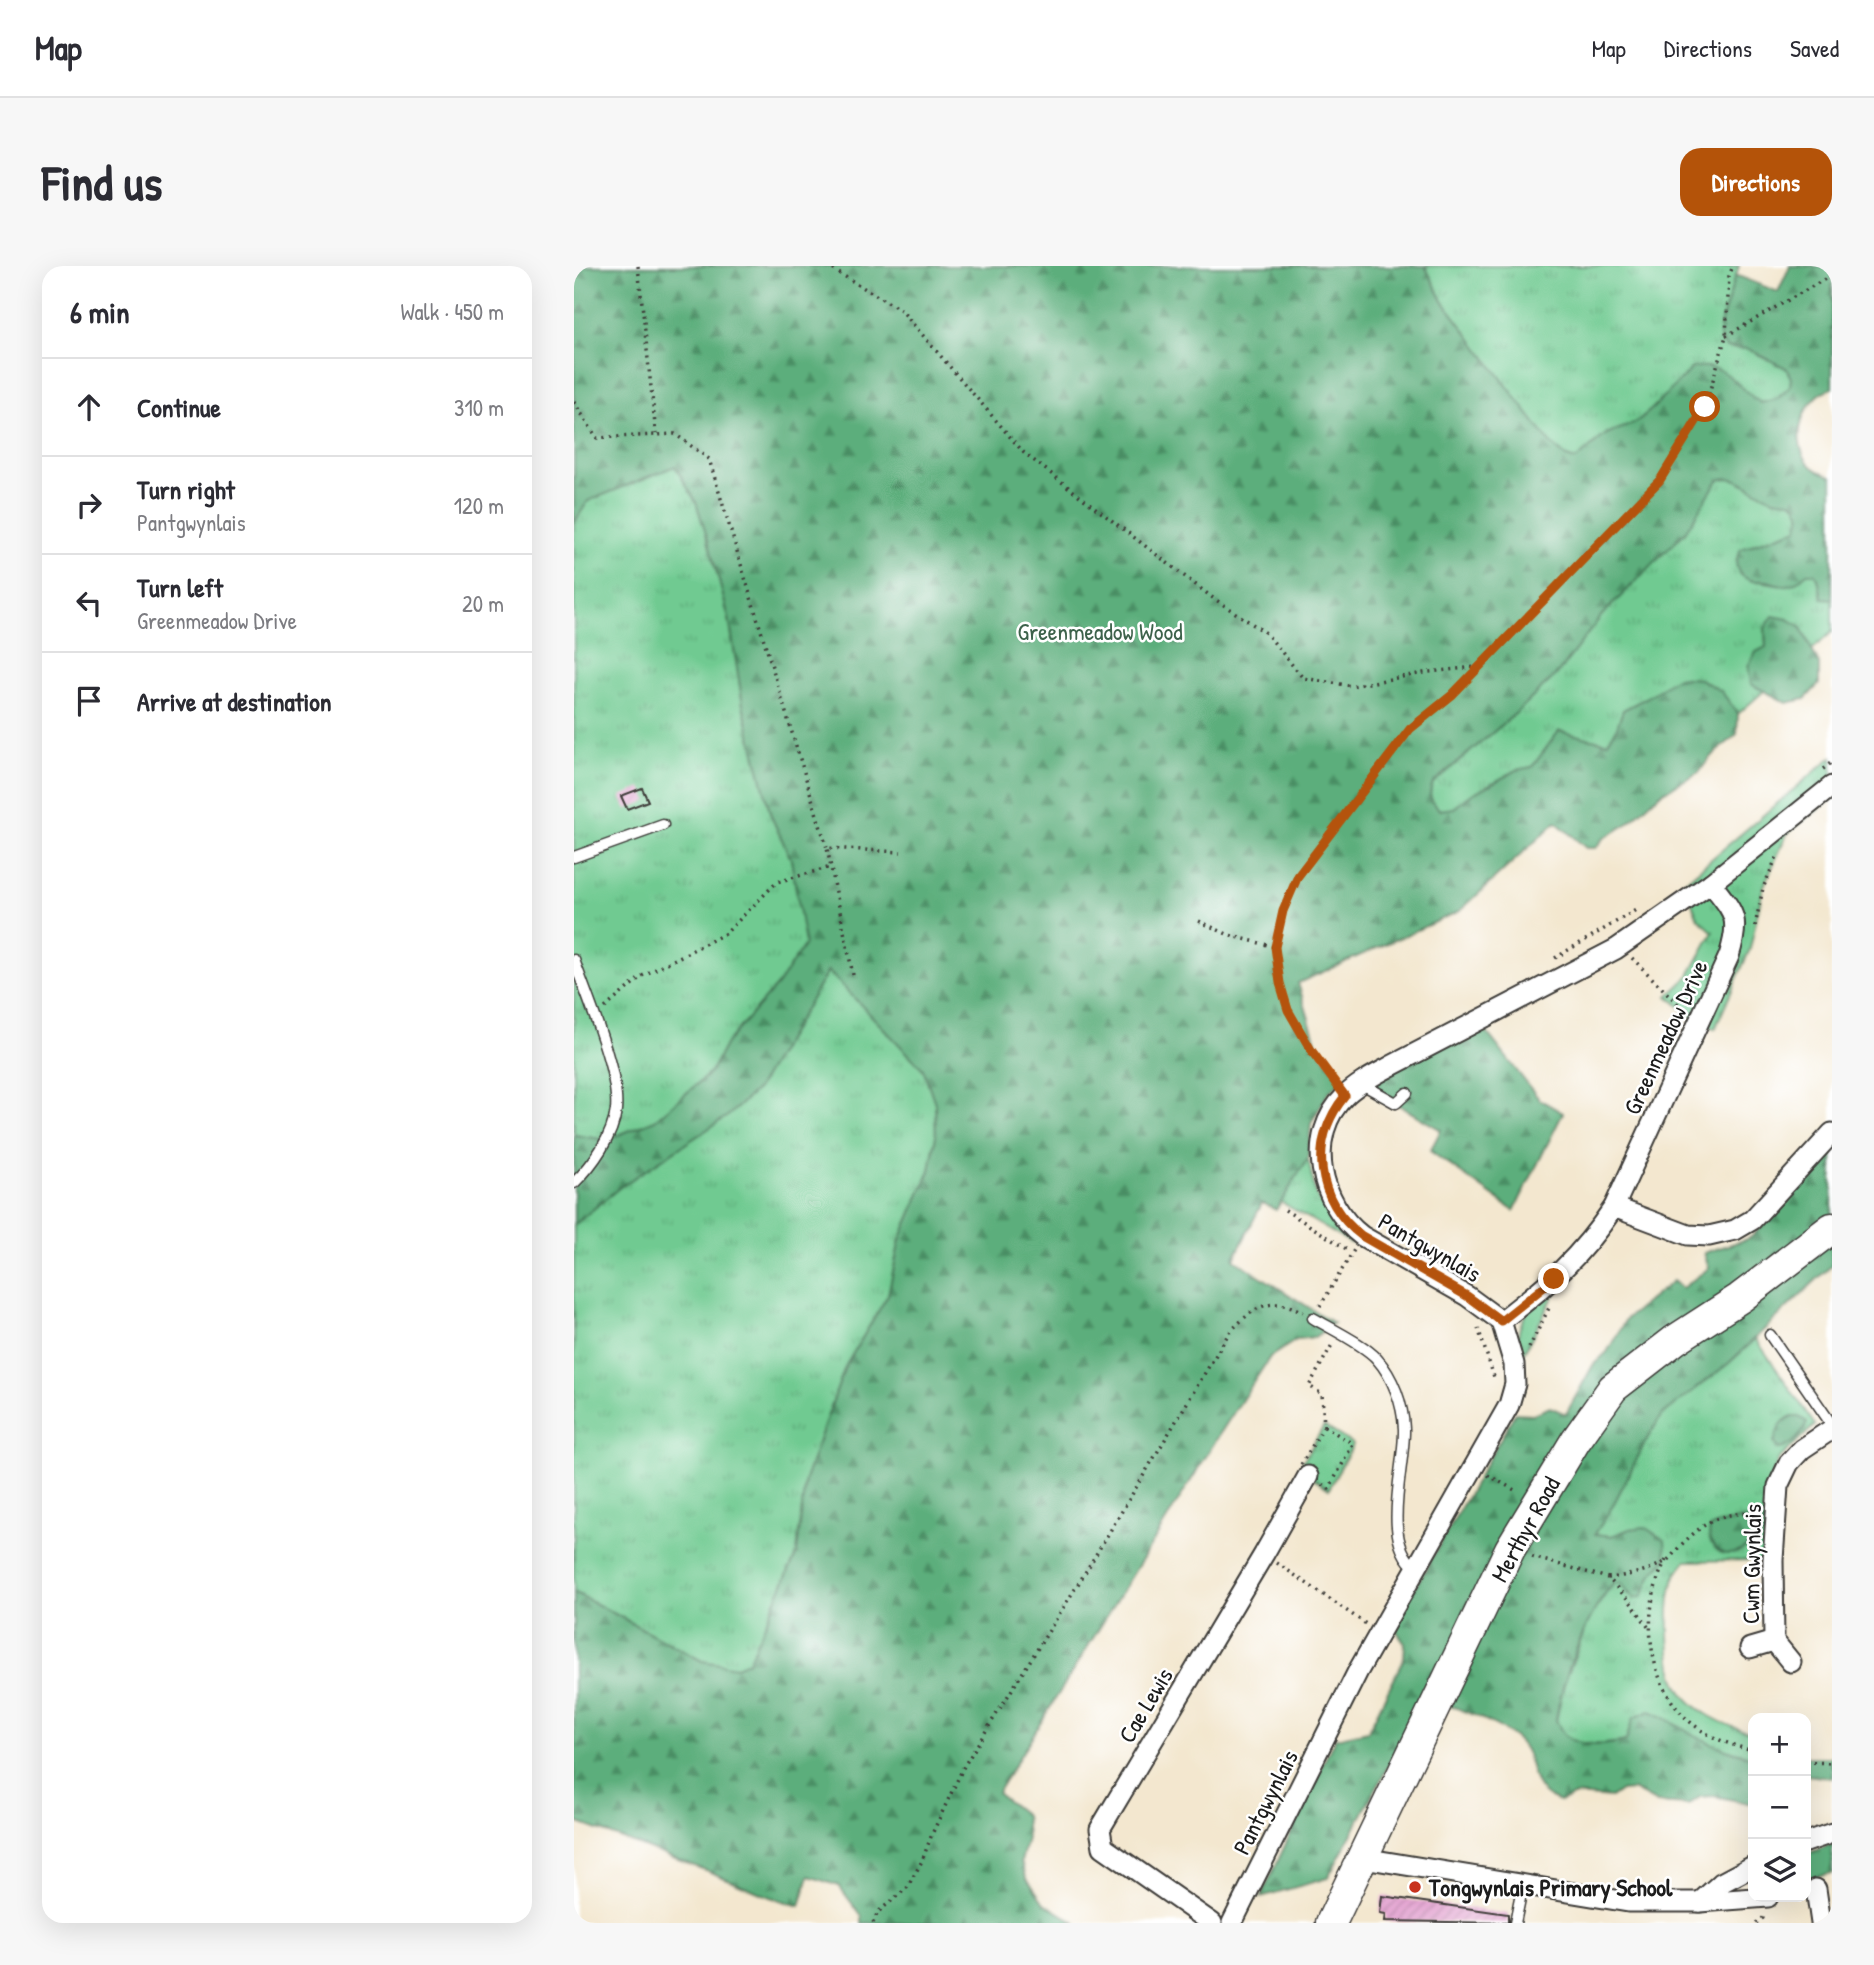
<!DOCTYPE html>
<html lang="en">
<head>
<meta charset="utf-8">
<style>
  :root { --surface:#fff; --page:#f7f7f7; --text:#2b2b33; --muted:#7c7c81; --line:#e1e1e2; --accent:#b45309 }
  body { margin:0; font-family:"Patrick Hand",sans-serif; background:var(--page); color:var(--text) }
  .controls { position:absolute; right:21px; bottom:21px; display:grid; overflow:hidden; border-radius:14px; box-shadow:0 7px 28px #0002 }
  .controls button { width:63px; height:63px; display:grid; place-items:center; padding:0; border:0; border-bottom:2px solid var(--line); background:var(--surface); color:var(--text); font:35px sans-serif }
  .stop { position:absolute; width:21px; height:21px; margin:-16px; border:5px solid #b45309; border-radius:50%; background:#fff }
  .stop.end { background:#b45309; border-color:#fff; box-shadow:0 2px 7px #0008 }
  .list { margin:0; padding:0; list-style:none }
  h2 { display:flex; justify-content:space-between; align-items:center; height:91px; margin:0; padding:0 28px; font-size:30px }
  h2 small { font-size:23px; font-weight:400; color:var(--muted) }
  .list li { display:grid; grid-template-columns:46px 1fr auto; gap:21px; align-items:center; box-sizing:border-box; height:98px; padding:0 28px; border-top:2px solid var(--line) }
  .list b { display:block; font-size:26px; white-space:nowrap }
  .list p { margin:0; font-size:23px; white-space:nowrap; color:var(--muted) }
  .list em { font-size:23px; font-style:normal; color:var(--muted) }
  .icon { flex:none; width:38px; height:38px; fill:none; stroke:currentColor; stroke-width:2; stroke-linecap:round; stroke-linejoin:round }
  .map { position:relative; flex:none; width:1258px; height:1657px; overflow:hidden; border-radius:21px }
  header { display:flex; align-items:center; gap:42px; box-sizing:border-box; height:98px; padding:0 35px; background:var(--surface); border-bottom:2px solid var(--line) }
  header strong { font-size:33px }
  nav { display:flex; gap:38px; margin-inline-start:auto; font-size:24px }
  .intro { display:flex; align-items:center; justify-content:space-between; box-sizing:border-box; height:168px; padding:0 42px }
  h1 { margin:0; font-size:49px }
  .button { padding:18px 32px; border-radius:21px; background:var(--accent); color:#fff; font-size:24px; font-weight:700 }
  main { display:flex; gap:42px; padding:0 42px }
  aside { flex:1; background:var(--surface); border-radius:21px; box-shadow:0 7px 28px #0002 }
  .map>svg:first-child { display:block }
</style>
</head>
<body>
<header>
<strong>Map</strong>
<nav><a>Map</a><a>Directions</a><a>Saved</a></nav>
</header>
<div class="intro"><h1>Find us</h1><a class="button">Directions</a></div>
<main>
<aside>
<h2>6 min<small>Walk · 450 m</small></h2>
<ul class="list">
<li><svg class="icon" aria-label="ahead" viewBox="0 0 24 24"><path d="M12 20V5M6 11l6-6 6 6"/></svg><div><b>Continue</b></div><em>310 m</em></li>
<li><svg class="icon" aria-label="right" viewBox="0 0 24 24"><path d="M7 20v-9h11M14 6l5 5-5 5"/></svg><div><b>Turn right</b><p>Pantgwynlais</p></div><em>120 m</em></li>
<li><svg class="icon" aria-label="left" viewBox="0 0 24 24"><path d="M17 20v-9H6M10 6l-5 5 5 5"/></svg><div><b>Turn left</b><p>Greenmeadow Drive</p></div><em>20 m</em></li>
<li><svg class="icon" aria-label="arrive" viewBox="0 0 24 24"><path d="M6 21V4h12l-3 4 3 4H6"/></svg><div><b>Arrive at destination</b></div></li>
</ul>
</aside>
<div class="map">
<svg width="1258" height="1657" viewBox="0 0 1258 1657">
  <defs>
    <pattern id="grass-tufts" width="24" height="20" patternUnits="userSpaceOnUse" patternTransform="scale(1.75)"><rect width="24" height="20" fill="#6fca91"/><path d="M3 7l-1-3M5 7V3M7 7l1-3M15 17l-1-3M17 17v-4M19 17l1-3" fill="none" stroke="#60ad7c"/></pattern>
    <pattern id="forest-firs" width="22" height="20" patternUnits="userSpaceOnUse" patternTransform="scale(1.75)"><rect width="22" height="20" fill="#5bae7b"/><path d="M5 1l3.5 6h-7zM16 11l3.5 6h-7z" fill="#4a8d64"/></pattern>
    <pattern id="building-hatch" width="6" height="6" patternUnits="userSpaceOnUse" patternTransform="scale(1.75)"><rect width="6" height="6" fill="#e3a2d0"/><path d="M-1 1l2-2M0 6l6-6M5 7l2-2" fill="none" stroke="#c28bb2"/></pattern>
  </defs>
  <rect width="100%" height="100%" fill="#fff"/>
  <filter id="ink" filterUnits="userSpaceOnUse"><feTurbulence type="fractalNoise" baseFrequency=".0143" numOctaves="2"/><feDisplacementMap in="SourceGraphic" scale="14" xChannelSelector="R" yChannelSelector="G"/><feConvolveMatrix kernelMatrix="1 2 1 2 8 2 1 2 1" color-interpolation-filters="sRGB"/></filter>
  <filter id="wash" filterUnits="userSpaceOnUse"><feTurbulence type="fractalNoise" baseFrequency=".00686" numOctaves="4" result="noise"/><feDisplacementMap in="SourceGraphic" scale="28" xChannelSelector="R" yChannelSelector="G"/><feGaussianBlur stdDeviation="1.57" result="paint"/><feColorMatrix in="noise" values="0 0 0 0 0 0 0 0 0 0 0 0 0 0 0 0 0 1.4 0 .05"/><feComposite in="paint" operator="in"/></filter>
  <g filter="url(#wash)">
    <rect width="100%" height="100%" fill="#f3e7cf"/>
    <!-- grass -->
    <g fill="url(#grass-tufts)" stroke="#467356" stroke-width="2">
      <path d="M851 0H1165L1146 59 1152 82 1174 83 1212 102 1217 112 1216 121 1203 133 1187 137C1161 122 1154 95 1119 102L1078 143 1061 157 1032 168 1002 194 992 191 977 178 869 35Z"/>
      <path d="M101 200 122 236 134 274 155 352 169 439 197 550 217 593 232 678 204 718 152 777 136 807 81 854 32 874 0 869V257L14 235Z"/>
      <path d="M1153 211C1170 215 1183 227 1199 233 1208 236 1218 231 1224 241 1229 249 1226 256 1223 263L1179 278 1178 315C1205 315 1209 327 1233 307H1240L1244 312 1248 331 1258 333V366L1238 384 1226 360 1191 362 1192 381 1177 418 1190 425 1164 448 1147 425 1126 413 1074 431 1049 444 1042 464 1033 476C1016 474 1001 468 985 465L958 501 943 504 898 528 880 542 866 544C857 536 853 528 859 517L942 447 983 408 1028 349 1111 266 1139 221 1144 214Z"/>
      <path d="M1258 491V533L1213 568 1189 622 1176 683 1141 763 1124 757 1094 730 1114 711 1139 666 1124 652 1115 629 1102 623Z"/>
      <path d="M254 705 349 803 361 837 362 870 356 905 326 974 314 1029 271 1101 231 1214 223 1287 174 1396 162 1401 128 1395 0 1326V959L46 921 155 849 183 823Z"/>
      <path d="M734 892 742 930 778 978 707 936Z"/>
      <path d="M987 1016 950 1086 943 1082C944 1044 961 1039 987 1016Z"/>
      <path d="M1182 1073 1241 1159 1204 1194 1194 1224 1190 1294 1112 1295C1108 1300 1103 1306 1100 1313 1092 1336 1093 1397 1104 1419 1116 1445 1154 1461 1179 1467V1491L1149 1483 1123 1471 1059 1453 1052 1475C1035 1478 1006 1483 991 1469 987 1466 985 1459 982 1455L990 1418 1018 1346C1027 1338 1031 1327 1039 1318L1047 1317 1054 1328 1092 1294 1056 1263 1038 1270 1021 1268 1038 1241 1073 1173 1088 1149 1155 1097Z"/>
      <path d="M750 1160 779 1178 755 1223 725 1202Z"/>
    </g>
    <!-- forest -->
    <g fill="url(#forest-firs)" stroke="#3c654c" stroke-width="2">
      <path d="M0 0H851L869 35 977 178 992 191 1002 194 1032 168 1061 157 1078 143 1118 102C1154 95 1161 121 1187 137L1203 133 1216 121 1217 112 1212 102 1174 83 1152 82 1146 72V59L1162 9 1204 26 1216 0H1258V122C1230 131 1215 172 1234 196 1240 204 1249 207 1258 210V333L1248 332 1244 312 1240 307H1233C1229 310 1225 315 1220 317 1210 322 1202 317 1193 315 1187 314 1182 316 1176 314 1161 309 1159 296 1167 283L1223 263C1225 256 1229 249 1224 242 1219 231 1209 236 1200 233 1180 228 1166 206 1144 214L1111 266 1028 349 983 408 942 447 859 517C853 528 857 536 866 544L880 542 898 528 943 504 958 501 985 465C1001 468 1016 474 1033 476L1042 464 1049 444 1074 431 1103 411 1126 413 1147 425 1164 448 1163 468 1137 491 1125 506 1087 527 1053 558 1029 573 1022 582H1012L982 556 886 645 724 717 744 782 767 815 754 827 737 857 734 892 702 944 688 937 660 993 759 1057 741 1071 724 1073 696 1091 649 1163 423 1527 451 1549 453 1572 447 1596 452 1611 470 1637 502 1657H288V1651L265 1620 235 1610 226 1640 196 1631 139 1607 0 1555V1326L128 1395 162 1401 174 1396 223 1287 231 1214 271 1101 314 1029 326 974 356 905 362 870 361 837 349 803 254 705 183 823 155 849 46 921 0 959V869L33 874 81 854 136 807 152 777 204 718 231 678 217 593 197 550 169 439 155 352 134 274 122 236 101 200 14 235 0 257Z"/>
      <path d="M1199 350 1214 353 1226 360 1245 398V418L1231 433 1213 437 1177 418 1174 400 1182 386 1192 381 1191 362Z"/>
      <path d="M904 755 965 833 989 847 940 945 856 885 867 864 787 817Z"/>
      <path d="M1258 884V999L1155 1097 1088 1149 1073 1173 1038 1241 1021 1268 1038 1270 1056 1263 1070 1261 1091 1274 1092 1294 1078 1308 1068 1331 1060 1333 1047 1317 1039 1318C1012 1350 988 1411 982 1454 985 1459 987 1466 991 1469 1005 1483 1035 1479 1052 1475L1059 1452 1076 1445C1094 1452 1108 1463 1126 1472 1143 1481 1160 1486 1179 1491V1538L1140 1530 1126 1531 1114 1539 1083 1537 1059 1524 1047 1525 1037 1532 1002 1529 985 1536C948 1522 966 1493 941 1472 920 1454 877 1440 851 1431L754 1612 687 1631 761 1472 794 1465 830 1392 831 1377 819 1360 941 1147 959 1148 976 1141 992 1148 1019 1099 1033 1086 1052 1053 1099 1015 1108 1022 1135 1002 1130 987 1176 972 1210 939Z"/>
      <path d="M1216 1151H1225L1233 1156C1230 1168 1216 1182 1204 1183L1200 1176C1204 1165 1205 1157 1216 1151Z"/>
      <path d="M1181 1251 1191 1256V1266C1180 1276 1157 1298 1142 1283 1136 1276 1134 1272 1136 1262L1144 1258Z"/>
      <path d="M1232 1491H1258V1512L1232 1509Z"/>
      <path d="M1258 1578V1607L1232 1612V1588Z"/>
    </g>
    <g id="blocks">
      <!-- building -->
      <g fill="url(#building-hatch)">
        <path d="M68 522 74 535 53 543 47 530Z"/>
        <path d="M808 1630 934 1648V1657L811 1655 812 1648 806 1647Z"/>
      </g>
    </g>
  </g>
  <g filter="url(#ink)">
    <use href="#blocks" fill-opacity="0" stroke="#3c3a37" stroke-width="2"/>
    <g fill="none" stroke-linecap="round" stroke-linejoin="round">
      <!-- lane casing -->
      <g stroke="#3c3a37" stroke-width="13">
        <g id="lane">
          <path d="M0 591 89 559"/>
          <path d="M0 694C13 731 46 808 42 844 39 870 19 899 0 917"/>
          <path d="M788 818 822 837 833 827"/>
          <path d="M739 1052C756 1062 791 1079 803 1093 819 1111 829 1138 830 1163 831 1202 806 1275 842 1302"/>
          <path d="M1196 1069 1258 1159"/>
          <path d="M941 1657 949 1618"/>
        </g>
      </g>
      <!-- street casing -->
      <g stroke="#3c3a37" stroke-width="23">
        <g id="street">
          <path d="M1040 941 1114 969 1135 970 1161 964 1178 954 1258 867"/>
          <path d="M927 1055C976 1017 1005 993 1040 941L1155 690C1167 651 1160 647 1137 617L1258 520"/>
          <path d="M1176 1382 1200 1375"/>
          <path d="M1217 1396 1200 1375 1199 1294 1204 1220 1215 1197 1228 1183 1258 1163"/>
          <path d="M1232 1576 1258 1567"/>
          <path d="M789 1592 1054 1636H1126L1194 1631"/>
          <path d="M1242 1623 1247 1657"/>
          <path d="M1126 1636 1147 1617 1179 1600"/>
          <path d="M638 1657 529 1581 526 1563 690 1288 734 1210"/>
          <path d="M658 1657 784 1405 935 1139 941 1118 940 1098 927 1055 893 1030 788 970C746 938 730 870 771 830 784 817 801 809 817 800L1042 683 1137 617"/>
        </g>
      </g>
      <!-- primary casing -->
      <g stroke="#3c3a37" stroke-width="33">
        <path id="primary" d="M757 1657 936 1283 1002 1174 1039 1122 1101 1074 1166 1032 1258 962"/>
      </g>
      <!-- path -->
      <g stroke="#3c3a37" stroke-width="3.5" stroke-dasharray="2 5" stroke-linecap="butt">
        <path d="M64 0 82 168"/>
        <path d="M253 0 327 44 450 187 639 332 692 367 729 412 778 420 855 406 902 401"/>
        <path d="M1152 70 1258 9"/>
        <path d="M0 136 23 172 101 168 135 193 253 582"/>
        <path d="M1249 503 1258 496"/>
        <path d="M625 655 655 669 701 681"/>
        <path d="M1181 660 1189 622 1204 588"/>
        <path d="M981 692 1062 644"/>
        <path d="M1058 692 1110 744"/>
        <path d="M279 709 253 582 327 586"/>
        <path d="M31 742 68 710 152 667 203 616 257 601"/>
        <path d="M759 815 737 784 714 744 706 717 701 681 709 645 724 610 836 462 878 429 1086 214 1131 141 1152 70 1155 10 1159 0"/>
        <path d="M711 944 774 984"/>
        <path d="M746 1040 780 984"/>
        <path d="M904 1062 921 1114"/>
        <path d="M955 1082 975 1042"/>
        <path d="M750 1160 779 1178 755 1223 725 1202Z"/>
        <path d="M750 1160 748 1128 735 1120 759 1077"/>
        <path d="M914 1209 944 1226"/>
        <path d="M958 1291 1034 1312 1059 1339 1075 1362"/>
        <path d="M1092 1294C1065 1345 1072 1422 1120 1459 1138 1473 1158 1479 1179 1485"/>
        <path d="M703 1297 792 1358"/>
        <path d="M1034 1312C1053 1310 1076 1305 1092 1295 1098 1291 1102 1284 1107 1279 1135 1252 1147 1247 1185 1247"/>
        <path d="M1232 1496 1258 1497"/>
        <path d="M299 1657 304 1646 333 1622 348 1595 358 1568 390 1500 506 1315 655 1067C678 1043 695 1028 729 1046"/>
        <path d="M1182 1657 1189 1652V1648"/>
      </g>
      <!-- lane -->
      <use href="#lane" stroke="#fff" stroke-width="10"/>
      <!-- street -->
      <use href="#street" stroke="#fff" stroke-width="19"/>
      <!-- primary -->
      <use href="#primary" stroke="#fff" stroke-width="30"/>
    </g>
  </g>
  <g fill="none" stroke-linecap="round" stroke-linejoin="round" filter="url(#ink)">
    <!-- route -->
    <path stroke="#b45309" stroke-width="9" d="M980 1013 927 1055 893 1030 788 970C742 935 734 875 771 830L737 784 714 744 706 717 701 681 709 645 724 610 836 463 878 429 1086 214 1131 141"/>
  </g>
  <!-- markers -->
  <circle fill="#c8321e" stroke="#fff" stroke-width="2.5" cx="841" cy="1621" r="7"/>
  <g text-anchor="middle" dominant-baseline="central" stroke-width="5" stroke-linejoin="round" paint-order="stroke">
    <!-- park labels -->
    <g font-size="24" fill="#3d624b" stroke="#fff">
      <text x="526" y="365">Greenmeadow Wood</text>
    </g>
    <!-- street labels -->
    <g font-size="24" fill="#1c1c1c" stroke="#fff">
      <text transform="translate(1091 771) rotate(-65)">Greenmeadow Drive</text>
      <text transform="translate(856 981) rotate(30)">Pantgwynlais</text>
      <text transform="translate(951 1263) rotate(-61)">Merthyr Road</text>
      <text transform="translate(1177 1298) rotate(-89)">Cwm Gwynlais</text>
      <text transform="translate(571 1439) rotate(-59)">Cae Lewis</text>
      <text transform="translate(691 1536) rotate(-63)">Pantgwynlais</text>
    </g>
    <!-- poi labels -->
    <g font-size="24" font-weight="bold" fill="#1c1c1c" stroke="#fff" text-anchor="start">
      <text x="855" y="1621">Tongwynlais Primary School</text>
    </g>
  </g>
</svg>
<div class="controls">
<button>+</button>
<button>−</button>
<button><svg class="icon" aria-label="layers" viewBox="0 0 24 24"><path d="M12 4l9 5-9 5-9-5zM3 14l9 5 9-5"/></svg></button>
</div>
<div class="stop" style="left:1131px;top:141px"></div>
<div class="stop end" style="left:980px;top:1013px"></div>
</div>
</main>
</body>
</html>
